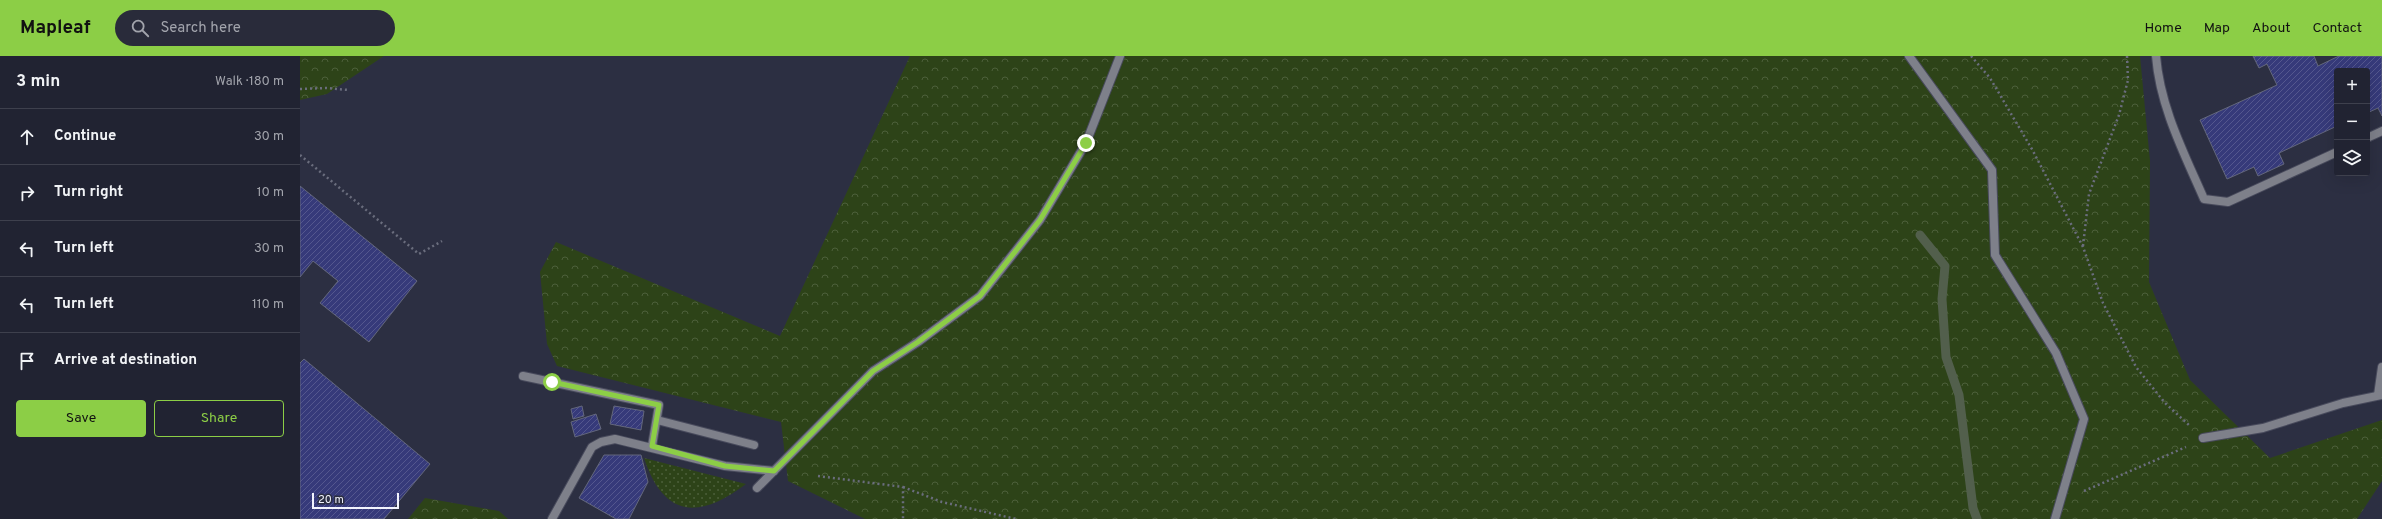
<!DOCTYPE html>
<html lang="en">
<head>
<meta charset="utf-8">
<style>
  :root { --surface:#212332; --page:#292b3a; --text:#f1f3f6; --muted:#a2a4ac; --line:#3e404d; --accent:#8cce46 }
  body { margin:0; font-family:Overpass,sans-serif; background:var(--page); color:var(--text) }
  .controls { position:absolute; right:12px; top:12px; display:grid; overflow:hidden; border-radius:4px; box-shadow:0 4px 16px #0002 }
  .controls button { width:36px; height:36px; display:grid; place-items:center; padding:0; border:0; border-bottom:1px solid var(--line); background:var(--surface); color:var(--text); font:20px sans-serif }
  .scale { position:absolute; left:12px; bottom:10px; width:87px; box-sizing:border-box; padding-left:4px; border:2px solid #f1f3fd; border-top:0; font-size:11px; line-height:14px; white-space:nowrap; color:#f1f3fd; -webkit-text-stroke:3px #2c2f42; paint-order:stroke }
  .stop { position:absolute; width:12px; height:12px; margin:-9px; border:3px solid #8cce46; border-radius:50%; background:#fff }
  .stop.end { background:#8cce46; border-color:#fff; box-shadow:0 1px 4px #0008 }
  .list { margin:0; padding:0; list-style:none }
  h2 { display:flex; justify-content:space-between; align-items:center; height:52px; margin:0; padding:0 16px; font-size:17px }
  h2 small { font-size:13px; font-weight:400; color:var(--muted) }
  .list li { display:grid; grid-template-columns:26px 1fr auto; gap:12px; align-items:center; box-sizing:border-box; height:56px; padding:0 16px; border-top:1px solid var(--line) }
  .list b { display:block; font-size:15px; white-space:nowrap }
  .list em { font-size:13px; font-style:normal; color:var(--muted) }
  .actions { display:flex; gap:8px; padding:12px 16px }
  .actions a { flex:1; padding:9px 0; border:1px solid var(--accent); border-radius:4px; text-align:center; font-size:14px; color:var(--accent) }
  .actions .main { background:var(--accent); color:#111 }
  .icon { flex:none; width:22px; height:22px; fill:none; stroke:currentColor; stroke-width:2; stroke-linecap:round; stroke-linejoin:round }
  .map { position:relative; flex:none; width:2082px; height:463px; overflow:hidden }
  header { display:flex; align-items:center; gap:24px; box-sizing:border-box; height:56px; padding:0 20px; background:var(--accent); color:#111 }
  header strong { font-size:19px }
  nav { display:flex; gap:22px; margin-inline-start:auto; font-size:14px }
  .search { width:280px; height:36px; background:var(--page); display:flex; align-items:center; gap:10px; box-sizing:border-box; padding:0 14px; border-radius:22px; color:var(--muted); font-size:15px }
  main { display:flex }
  aside { flex:1; background:var(--surface) }
  .map>svg:first-child { display:block }
</style>
</head>
<body>
<header>
<strong>Mapleaf</strong>
<div class="search"><svg class="icon" aria-label="search" viewBox="0 0 24 24"><circle cx="10" cy="10" r="6"/><path d="M15 15l6 6"/></svg>Search here</div>
<nav><a>Home</a><a>Map</a><a>About</a><a>Contact</a></nav>
</header>
<main>
<aside>
<h2>3 min<small>Walk · 180 m</small></h2>
<ul class="list">
<li><svg class="icon" aria-label="ahead" viewBox="0 0 24 24"><path d="M12 20V5M6 11l6-6 6 6"/></svg><div><b>Continue</b></div><em>30 m</em></li>
<li><svg class="icon" aria-label="right" viewBox="0 0 24 24"><path d="M7 20v-9h11M14 6l5 5-5 5"/></svg><div><b>Turn right</b></div><em>10 m</em></li>
<li><svg class="icon" aria-label="left" viewBox="0 0 24 24"><path d="M17 20v-9H6M10 6l-5 5 5 5"/></svg><div><b>Turn left</b></div><em>30 m</em></li>
<li><svg class="icon" aria-label="left" viewBox="0 0 24 24"><path d="M17 20v-9H6M10 6l-5 5 5 5"/></svg><div><b>Turn left</b></div><em>110 m</em></li>
<li><svg class="icon" aria-label="arrive" viewBox="0 0 24 24"><path d="M6 21V4h12l-3 4 3 4H6"/></svg><div><b>Arrive at destination</b></div></li>
</ul>
<div class="actions"><a class="main">Save</a><a>Share</a></div>
</aside>
<div class="map">
<svg width="2082" height="463" viewBox="0 0 2082 463">
  <defs>
    <pattern id="grass-dots" width="8" height="8" patternUnits="userSpaceOnUse"><rect width="8" height="8" fill="#2d4318"/><path d="M2 2h.1M6 6h.1" fill="none" stroke="#4c5f3a" stroke-width="1.8" stroke-linecap="round"/></pattern>
    <pattern id="forest-crowns" width="20" height="18" patternUnits="userSpaceOnUse"><rect width="20" height="18" fill="#2d4318"/><path d="M2 6a3 3 0 1 1 6 0M12 15a3 3 0 1 1 6 0" fill="none" stroke="#4c5f3a"/></pattern>
    <pattern id="building-hatch" width="6" height="6" patternUnits="userSpaceOnUse"><rect width="6" height="6" fill="#363a7a"/><path d="M-1 1l2-2M0 6l6-6M5 7l2-2" fill="none" stroke="#54578e"/></pattern>
  </defs>
  <rect width="100%" height="100%" fill="#2c2f42"/>
  <!-- grass -->
  <path fill="url(#grass-dots)" d="M344 402 446 428C400 463 364 463 344 402Z"/>
  <!-- forest -->
  <g fill="url(#forest-crowns)">
    <path d="M0 0H84L27 38 0 44Z"/>
    <path d="M610 0H1840L1850 105 1849 226 1890 324 1970 402 2082 364V425L2057 463H565L488 425 481 366 257 310 247 288 240 216 256 186 480 280Z"/>
    <path d="M125 442 199 455 208 463H108Z"/>
  </g>
  <g fill="none" stroke-linecap="round" stroke-linejoin="round">
    <!-- stream -->
    <path stroke="#525f4c" stroke-width="9" d="M1620 179 1645 210 1642 243 1646 301 1659 339 1673 452 1677 463"/>
  </g>
  <!-- building -->
  <g fill="url(#building-hatch)" stroke="#63677c">
    <path d="M1953 0H2014L2018 10 2039 0H2082V60L2078 52 2067 57V15H2037V70L1979 97 1984 108 1958 120 1954 111 1927 123 1900 64 1977 29 1967 8 1959 12Z"/>
    <path d="M0 130 117 225 69 286 20 247 38 225 13 205 0 221Z"/>
    <path d="M4 303 130 408 84 463H0V307Z"/>
    <path d="M282 350 284 360 273 363 271 353Z"/>
    <path d="M314 350 344 355 341 374 310 368Z"/>
    <path d="M296 358 301 373 275 381 271 366Z"/>
    <path d="M304 399H341L348 426 329 463H316L279 442Z"/>
  </g>
  <g fill="none" stroke-linecap="round" stroke-linejoin="round">
    <!-- service casing -->
    <g stroke="#484a5c" stroke-width="10">
      <g id="service">
        <path d="M1856 0C1860 51 1884 97 1904 143L1928 146 2037 96"/>
        <path d="M2067 82 2082 75"/>
        <path d="M223 320 359 349 352 390"/>
        <path d="M2078 339 2082 311"/>
        <path d="M357 364 454 389"/>
        <path d="M1903 382 1963 372 2043 347 2082 339"/>
        <path d="M252 463 292 391 301 386 315 383 425 410 474 415"/>
      </g>
    </g>
    <!-- pedestrian casing -->
    <g stroke="#484a5c" stroke-width="10">
      <g id="pedestrian">
        <path d="M1609 0 1692 114 1695 199 1756 297 1784 363 1755 463"/>
        <path d="M457 432 573 315 618 286 680 240 740 164 786 87 820 0"/>
      </g>
    </g>
    <!-- path -->
    <g stroke="#6a6d7d" stroke-width="2.5" stroke-dasharray="2 3" stroke-linecap="butt">
      <path d="M1671 0 1690 22 1733 95 1783 191 1803 247 1836 311 1865 347 1890 370"/>
      <path d="M0 33 26 32 49 34"/>
      <path d="M0 99 119 198 142 185"/>
      <path d="M1783 190 1789 138 1819 59 1828 24 1827 0"/>
      <path d="M518 420 603 431V463"/>
      <path d="M603 431 642 446 716 463"/>
      <path d="M1784 435 1886 391"/>
    </g>
    <!-- service -->
    <use href="#service" stroke="#7e808a" stroke-width="8"/>
    <!-- pedestrian -->
    <use href="#pedestrian" stroke="#7e808a" stroke-width="8"/>
  </g>
  <g fill="none" stroke-linecap="round" stroke-linejoin="round">
    <!-- route -->
    <path stroke="#8cce46" stroke-width="5" d="M252 326 359 349 352 390 425 410 474 415 573 315 618 286 680 240 740 164 786 87"/>
  </g>
</svg>
<div class="controls">
<button>+</button>
<button>−</button>
<button><svg class="icon" aria-label="layers" viewBox="0 0 24 24"><path d="M12 4l9 5-9 5-9-5zM3 14l9 5 9-5"/></svg></button>
</div>
<div class="scale">20 m</div>
<div class="stop" style="left:252px;top:326px"></div>
<div class="stop end" style="left:786px;top:87px"></div>
</div>
</main>
</body>
</html>
